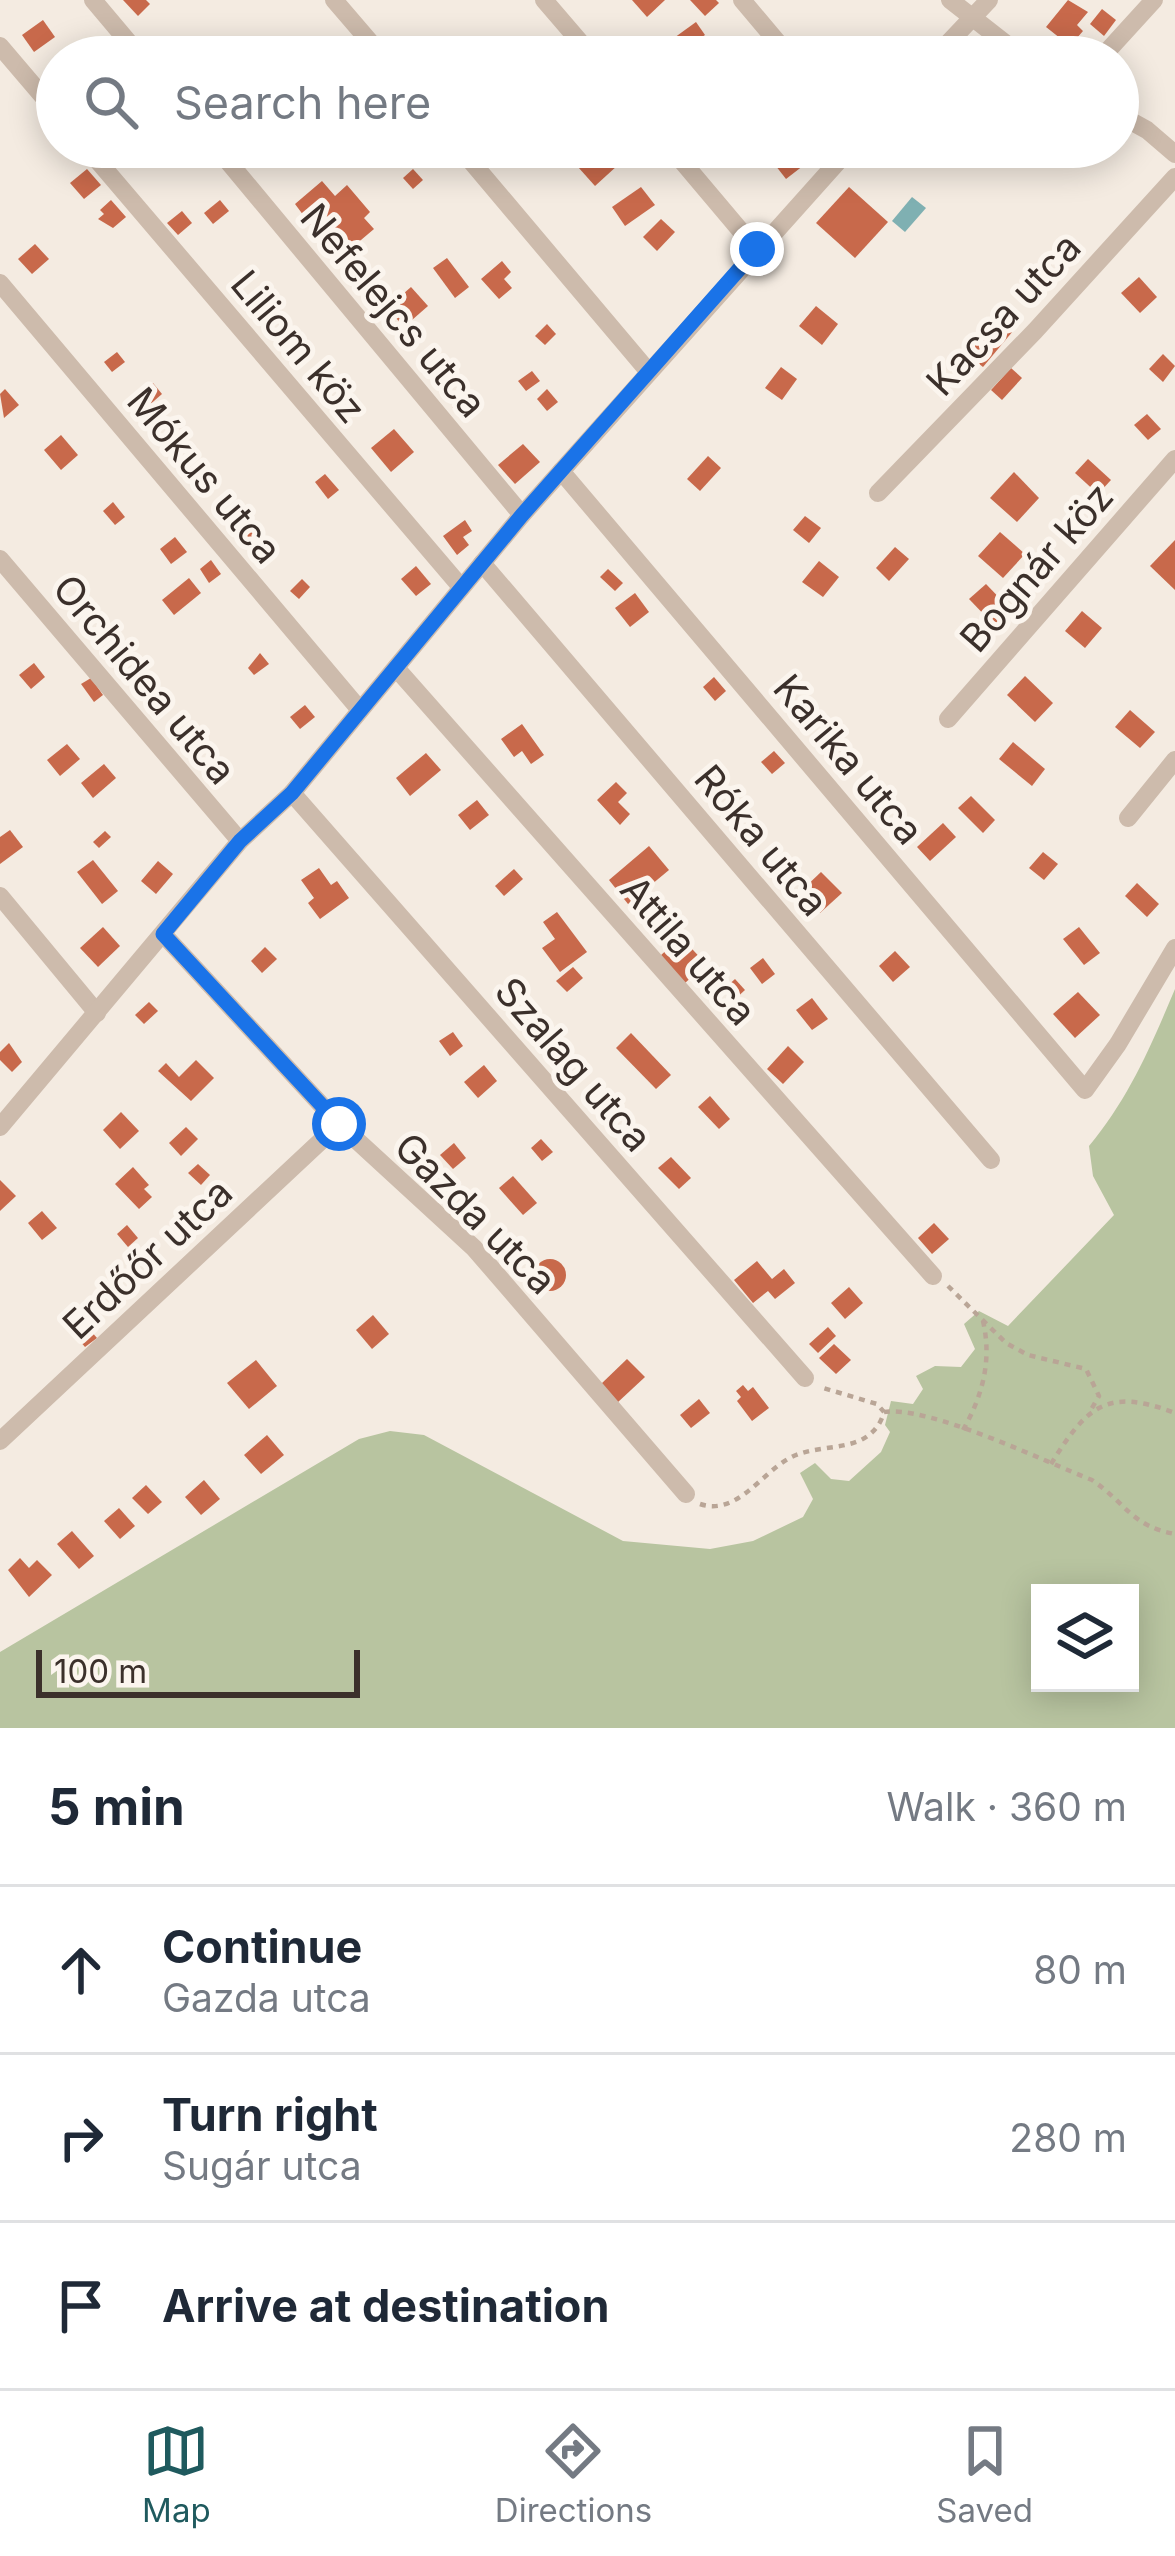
<!DOCTYPE html>
<html lang="en">
<head>
<meta charset="utf-8">
<style>
  :root { --surface:#fff; --page:#f6f6f7; --text:#1f2937; --muted:#747a83; --line:#e0e1e3; --accent:#1f5a5e }
  body { margin:0; font-family:Inter,sans-serif; background:var(--page); color:var(--text) }
  .controls { position:absolute; right:36px; bottom:36px; display:grid; overflow:hidden; border-radius:0px; box-shadow:0 6px 30px #0003 }
  .controls button { width:108px; height:108px; display:grid; place-items:center; padding:0; border:0; border-bottom:3px solid var(--line); background:var(--surface); color:var(--text); font:60px sans-serif }
  .scale { position:absolute; left:36px; bottom:30px; width:324px; box-sizing:border-box; padding-left:12px; border:6px solid #3b302b; border-top:0; font-size:33px; line-height:42px; white-space:nowrap; color:#3b302b; -webkit-text-stroke:9px #fbf5ee; paint-order:stroke }
  .stop { position:absolute; width:36px; height:36px; margin:-27px; border:9px solid #1a73e8; border-radius:50%; background:#fff }
  .stop.end { background:#1a73e8; border-color:#fff; box-shadow:0 3px 12px #0008 }
  .list { margin:0; padding:0; list-style:none }
  h2 { display:flex; justify-content:space-between; align-items:center; height:156px; margin:0; padding:0 48px; font-size:51px }
  h2 small { font-size:39px; font-weight:400; color:var(--muted) }
  .list li { display:grid; grid-template-columns:78px 1fr auto; gap:36px; align-items:center; box-sizing:border-box; height:168px; padding:0 48px; border-top:3px solid var(--line) }
  .list b { display:block; font-size:45px; white-space:nowrap }
  .list p { margin:0; font-size:39px; white-space:nowrap; color:var(--muted) }
  .list em { font-size:39px; font-style:normal; color:var(--muted) }
  .icon { flex:none; width:66px; height:66px; fill:none; stroke:currentColor; stroke-width:2; stroke-linecap:round; stroke-linejoin:round }
  .map { position:relative; flex:none; width:1175px; height:1728px; overflow:hidden }
  .search { position:absolute; background:var(--surface); box-shadow:0 6px 30px #0003; left:36px; right:36px; top:36px; height:132px; display:flex; align-items:center; gap:30px; box-sizing:border-box; padding:0 42px; border-radius:66px; color:var(--muted); font-size:45px }
  .sheet { height:660px; background:var(--surface) }
  nav { display:flex; justify-content:space-around; align-items:center; box-sizing:border-box; height:168px; border-top:3px solid var(--line); background:var(--surface); font-size:33px; color:var(--muted) }
  nav a { display:grid; justify-items:center; gap:6px }
  nav .on { color:var(--accent) }
  .map>svg:first-child { display:block }
</style>
</head>
<body>
<div class="map">
<svg width="1175" height="1728" viewBox="0 0 1175 1728">
  <rect width="100%" height="100%" fill="#f4ebe1"/>
  <!-- green -->
  <path fill="#b8c4a0" fill-rule="evenodd" d="M1175 989V1728H0V1652L359 1439 390 1431 424 1435 623 1541 710 1549 753 1541 803 1517 813 1499 800 1473 815 1463 831 1479 849 1481 881 1452 890 1432 885 1425 891 1401 913 1404 923 1389 916 1376 935 1366 961 1367 975 1349 964 1324 979 1311 1008 1326 1114 1215 1093 1176 1089 1146C1129 1098 1151 1046 1175 989ZM1130 1593V1683H1040V1593Z"/>
  <!-- water -->
  <path fill="#7fb0b2" d="M912 197 926 208 905 232 892 221Z"/>
  <!-- building -->
  <g fill="#c8694b">
    <path d="M123 0H146L150 4 138 16Z"/>
    <path d="M632 0H665L647 17Z"/>
    <path d="M690 0H716L719 3 705 16Z"/>
    <path d="M1068 0 1088 12 1077 25 1083 31 1070 46 1046 27Z"/>
    <path d="M1102 9 1116 20 1104 36 1090 24Z"/>
    <path d="M43 20 55 37 34 52 22 35Z"/>
    <path d="M696 22 705 35 676 55 667 43Z"/>
    <path d="M755 41 765 54 747 57 743 52Z"/>
    <path d="M599 147H621L629 155 595 186 578 167Z"/>
    <path d="M790 147H796L808 162 786 179 772 161Z"/>
    <path d="M87 169 101 185 84 199 70 183Z"/>
    <path d="M413 169 423 180 413 189 403 178Z"/>
    <path d="M322 181 335 196 347 185 370 212 364 218 374 229 348 251 337 239 327 247 295 204Z"/>
    <path d="M641 187 655 205 625 226 612 207Z"/>
    <path d="M849 187 888 222 855 258 816 223Z"/>
    <path d="M111 200 126 217 113 228 98 219 104 214 100 210Z"/>
    <path d="M220 200 229 211 213 224 204 213Z"/>
    <path d="M182 211 192 223 178 235 167 223Z"/>
    <path d="M661 219 675 232 657 251 643 237Z"/>
    <path d="M35 244 49 259 32 274 18 259Z"/>
    <path d="M447 258 469 287 455 298 433 268Z"/>
    <path d="M502 261 511 272 504 279 512 288 499 299 481 279Z"/>
    <path d="M1139 277 1157 297 1140 313 1121 293Z"/>
    <path d="M411 287 428 306 404 327 387 308Z"/>
    <path d="M816 306 838 324 822 345 799 326Z"/>
    <path d="M993 315 1013 331 983 367 963 351Z"/>
    <path d="M547 324 556 334 545 345 535 336Z"/>
    <path d="M117 352 125 362 112 372 104 362Z"/>
    <path d="M1163 354 1175 366 1163 382 1149 369Z"/>
    <path d="M781 367 797 379 782 400 765 388Z"/>
    <path d="M1011 368 1022 378 1002 400 991 390Z"/>
    <path d="M532 371 540 381 526 391 518 381Z"/>
    <path d="M153 383 162 394 147 407 138 396Z"/>
    <path d="M5 389 19 405 4 418 0 394Z"/>
    <path d="M547 389 558 402 547 411 537 399Z"/>
    <path d="M465 395 477 409 465 421 452 407Z"/>
    <path d="M1147 414 1161 429 1148 440 1134 425Z"/>
    <path d="M394 429 414 452 391 472 371 448Z"/>
    <path d="M61 435 78 455 61 470 44 450Z"/>
    <path d="M523 444 540 462 515 484 498 465Z"/>
    <path d="M708 456 721 468 700 491 687 479Z"/>
    <path d="M1088 459 1111 480 1098 494 1075 473Z"/>
    <path d="M1014 472 1039 498 1017 522 990 498Z"/>
    <path d="M325 474 339 490 328 499 315 482Z"/>
    <path d="M113 502 125 517 115 525 103 511Z"/>
    <path d="M243 506 262 530 248 540 229 516Z"/>
    <path d="M805 516 821 528 809 543 793 530Z"/>
    <path d="M465 520 472 531 463 537 469 545 457 555 443 536Z"/>
    <path d="M1000 532 1025 554 1003 578 978 556Z"/>
    <path d="M175 537 187 552 171 564 160 549Z"/>
    <path d="M1175 540V590L1150 566Z"/>
    <path d="M895 547 909 559 889 581 876 568Z"/>
    <path d="M211 560 221 574 209 583 200 569Z"/>
    <path d="M819 561 839 577 823 597 802 582Z"/>
    <path d="M416 566 431 584 416 596 401 579Z"/>
    <path d="M608 569 623 583 615 591 600 577Z"/>
    <path d="M189 578 201 593 174 615 162 600Z"/>
    <path d="M302 579 310 587 299 599 290 591Z"/>
    <path d="M986 584 1010 609 994 625 969 599Z"/>
    <path d="M635 593 649 612 630 627 615 608Z"/>
    <path d="M1082 611 1102 628 1085 648 1065 631Z"/>
    <path d="M260 653 269 664 254 675 248 668Z"/>
    <path d="M34 663 45 677 31 689 19 675Z"/>
    <path d="M1025 676 1053 703 1035 722 1007 695Z"/>
    <path d="M714 677 726 691 715 701 703 687Z"/>
    <path d="M91 678 103 695 94 702 81 684Z"/>
    <path d="M305 705 315 717 300 729 290 717Z"/>
    <path d="M1130 710 1155 732 1140 748 1115 727Z"/>
    <path d="M522 724 544 755 531 764 522 751 514 757 501 739Z"/>
    <path d="M1013 742 1045 769 1032 786 999 759Z"/>
    <path d="M67 744 80 759 60 776 47 760Z"/>
    <path d="M774 751 785 763 772 774 761 762Z"/>
    <path d="M426 753 441 770 410 796 396 778Z"/>
    <path d="M104 764 116 778 93 798 81 783Z"/>
    <path d="M616 782 627 793 618 802 630 814 620 825 597 800Z"/>
    <path d="M971 796 995 820 983 833 958 808Z"/>
    <path d="M477 800 489 815 470 830 458 815Z"/>
    <path d="M911 819 920 830 907 840 898 829Z"/>
    <path d="M943 823 956 837 930 861 917 847Z"/>
    <path d="M10 830 23 847 0 864V837Z"/>
    <path d="M105 831 111 837 99 848 93 842Z"/>
    <path d="M649 846 669 870 628 904 609 880Z"/>
    <path d="M1043 852 1058 864 1044 880 1029 868Z"/>
    <path d="M93 860 118 891 102 904 77 872Z"/>
    <path d="M158 861 173 874 156 894 141 881Z"/>
    <path d="M319 868 331 885 337 881 349 898 320 919 308 903 314 898 301 880Z"/>
    <path d="M514 869 523 879 504 896 495 886Z"/>
    <path d="M821 872 842 893 820 913 800 892Z"/>
    <path d="M1137 883 1159 904 1147 917 1125 896Z"/>
    <path d="M557 912 587 952 560 972 542 948 555 939 543 922Z"/>
    <path d="M103 927 120 946 98 967 80 948Z"/>
    <path d="M1079 927 1100 953 1084 965 1063 939Z"/>
    <path d="M681 937 706 964 685 983 660 956Z"/>
    <path d="M265 947 277 959 262 973 251 961Z"/>
    <path d="M895 951 910 967 893 982 879 966Z"/>
    <path d="M763 958 775 974 762 984 750 968Z"/>
    <path d="M573 967 583 978 567 992 556 981Z"/>
    <path d="M735 979 745 990 734 1000 724 989Z"/>
    <path d="M1078 992 1100 1015 1075 1038 1053 1014Z"/>
    <path d="M812 998 828 1019 812 1030 796 1010Z"/>
    <path d="M149 1002 158 1011 144 1024 135 1015Z"/>
    <path d="M453 1032 463 1046 450 1056 439 1041Z"/>
    <path d="M631 1033 671 1075 656 1089 616 1048Z"/>
    <path d="M9 1043 22 1062 12 1072 0 1060V1052Z"/>
    <path d="M788 1046 804 1062 783 1084 767 1069Z"/>
    <path d="M196 1060 214 1078 191 1101 158 1071 166 1063 179 1077Z"/>
    <path d="M484 1065 497 1081 478 1098 464 1082Z"/>
    <path d="M710 1096 730 1119 719 1129 698 1107Z"/>
    <path d="M121 1112 139 1131 120 1149 103 1130Z"/>
    <path d="M186 1127 198 1139 181 1156 169 1143Z"/>
    <path d="M541 1139 553 1152 542 1161 531 1148Z"/>
    <path d="M454 1143 466 1158 453 1169 440 1155Z"/>
    <path d="M671 1157 691 1178 679 1189 658 1168Z"/>
    <path d="M198 1164 210 1175 201 1185 188 1173Z"/>
    <path d="M133 1167 149 1185 144 1189 152 1197 139 1209 115 1184Z"/>
    <path d="M513 1176 537 1203 523 1215 499 1188Z"/>
    <path d="M0 1180 16 1196 0 1211Z"/>
    <path d="M42 1211 57 1228 42 1240 28 1223Z"/>
    <path d="M934 1223 949 1239 932 1254 918 1238Z"/>
    <path d="M127 1225 138 1238 128 1247 117 1234Z"/>
    <circle cx="550" cy="1275" r="16"/>
    <path d="M757 1261 772 1279 784 1269 795 1283 775 1299 768 1291 753 1303 734 1280Z"/>
    <path d="M849 1287 863 1303 845 1319 831 1303Z"/>
    <path d="M373 1315 389 1334 372 1349 356 1330Z"/>
    <path d="M84 1323 97 1338 85 1347 73 1333Z"/>
    <path d="M828 1327 836 1336 818 1353 809 1344Z"/>
    <path d="M834 1344 851 1360 836 1374 819 1358Z"/>
    <path d="M627 1359 645 1377 617 1403 600 1385Z"/>
    <path d="M256 1360 277 1386 249 1409 227 1383Z"/>
    <path d="M743 1385 748 1391 753 1387 769 1408 752 1421 737 1401 741 1397 736 1391Z"/>
    <path d="M699 1399 710 1413 691 1428 680 1415Z"/>
    <path d="M267 1435 284 1455 261 1474 244 1455Z"/>
    <path d="M204 1480 220 1499 201 1515 185 1497Z"/>
    <path d="M146 1485 162 1502 148 1514 132 1498Z"/>
    <path d="M119 1508 135 1526 120 1539 104 1521Z"/>
    <path d="M72 1531 94 1556 79 1569 57 1544Z"/>
    <path d="M20 1558 29 1568 37 1560 52 1575 29 1597 8 1570Z"/>
  </g>
  <g fill="none" stroke-linecap="round" stroke-linejoin="round">
    <!-- path -->
    <g stroke="#b9a596" stroke-width="4.5" stroke-dasharray="6 6" stroke-linecap="butt">
      <path d="M948 1286 1006 1343 1028 1355 1086 1369 1099 1396 1089 1413"/>
      <path d="M884 1412C928 1405 1046 1462 1092 1480 1126 1503 1131 1526 1175 1534"/>
      <path d="M963 1430C983 1395 992 1360 983 1321"/>
      <path d="M1051 1464C1087 1406 1107 1387 1175 1413"/>
      <path d="M700 1504C736 1516 760 1475 788 1459 810 1446 839 1450 861 1440 873 1434 881 1424 884 1412L877 1404 820 1387"/>
    </g>
    <!-- street -->
    <g stroke="#cdbbac" stroke-width="18">
      <path d="M93 0 141 57"/>
      <path d="M334 0 383 57"/>
      <path d="M544 0 593 57"/>
      <path d="M742 0 790 57"/>
      <path d="M950 0 1023 57"/>
      <path d="M0 46 57 113"/>
      <path d="M935 57 989 0"/>
      <path d="M1102 57 1154 0"/>
      <path d="M1118 114 1147 130 1175 154"/>
      <path d="M86 147 461 587"/>
      <path d="M216 147 522 515"/>
      <path d="M459 147 648 371"/>
      <path d="M670 147 756 249"/>
      <path d="M0 283 360 710"/>
      <path d="M561 471 1085 1090 1118 1044 1175 948"/>
      <path d="M878 493 1035 331 1175 177"/>
      <path d="M0 559 240 841"/>
      <path d="M482 563 991 1160"/>
      <path d="M396 668 933 1276"/>
      <path d="M948 719 1175 459"/>
      <path d="M292 793 805 1378"/>
      <path d="M1128 818 1175 760"/>
      <path d="M0 896 97 1013"/>
      <path d="M163 934 339 1124 474 1248 686 1494"/>
      <path d="M0 1127 240 841 292 793 522 515 851 147"/>
      <path d="M0 1441 339 1124"/>
    </g>
  </g>
  <g fill="none" stroke-linecap="round" stroke-linejoin="round">
    <!-- route -->
    <path stroke="#1a73e8" stroke-width="15" d="M339 1124 163 934 240 841 292 793 522 515 757 249"/>
  </g>
  <g text-anchor="middle" dominant-baseline="central" stroke-width="10" stroke-linejoin="round" paint-order="stroke">
    <!-- street labels -->
    <g font-size="39" fill="#3b302b" stroke="#fbf5ee">
      <text transform="translate(394 310) rotate(50)">Nefelejcs utca</text>
      <text transform="translate(1003 314) rotate(-47)">Kacsa utca</text>
      <text transform="translate(299 346) rotate(50)">Liliom köz</text>
      <text transform="translate(205 475) rotate(50)">Mókus utca</text>
      <text transform="translate(1036 567) rotate(-49)">Bognár köz</text>
      <text transform="translate(145 679) rotate(50)">Orchidea utca</text>
      <text transform="translate(849 759) rotate(50)">Karika utca</text>
      <text transform="translate(762 840) rotate(50)">Róka utca</text>
      <text transform="translate(689 950) rotate(49)">Attila utca</text>
      <text transform="translate(574 1064) rotate(49)">Szalag utca</text>
      <text transform="translate(476 1213) rotate(45)">Gazda utca</text>
      <text transform="translate(147 1258) rotate(-43)">Erdőőr utca</text>
    </g>
  </g>
</svg>
<div class="controls">
<button><svg class="icon" aria-label="layers" viewBox="0 0 24 24"><path d="M12 4l9 5-9 5-9-5zM3 14l9 5 9-5"/></svg></button>
</div>
<div class="scale">100 m</div>
<div class="stop" style="left:339px;top:1124px"></div>
<div class="stop end" style="left:757px;top:249px"></div>
<div class="search"><svg class="icon" aria-label="search" viewBox="0 0 24 24"><circle cx="10" cy="10" r="6"/><path d="M15 15l6 6"/></svg>Search here</div>
</div>
<section class="sheet">
<h2>5 min<small>Walk · 360 m</small></h2>
<ul class="list">
<li><svg class="icon" aria-label="ahead" viewBox="0 0 24 24"><path d="M12 20V5M6 11l6-6 6 6"/></svg><div><b>Continue</b><p>Gazda utca</p></div><em>80 m</em></li>
<li><svg class="icon" aria-label="right" viewBox="0 0 24 24"><path d="M7 20v-9h11M14 6l5 5-5 5"/></svg><div><b>Turn right</b><p>Sugár utca</p></div><em>280 m</em></li>
<li><svg class="icon" aria-label="arrive" viewBox="0 0 24 24"><path d="M6 21V4h12l-3 4 3 4H6"/></svg><div><b>Arrive at destination</b></div></li>
</ul>
</section>
<nav>
<a class="on"><svg class="icon" aria-label="map" viewBox="0 0 24 24"><path d="M3 6l6-2 6 2 6-2v14l-6 2-6-2-6 2zM9 4v14M15 6v14"/></svg>Map</a>
<a><svg class="icon" aria-label="directions" viewBox="0 0 24 24"><path d="M12 3l9 9-9 9-9-9zM9 14v-3h6M13 9l2 2-2 2"/></svg>Directions</a>
<a><svg class="icon" aria-label="saved" viewBox="0 0 24 24"><path d="M7 4h10v16l-5-4-5 4z"/></svg>Saved</a>
</nav>
</body>
</html>
